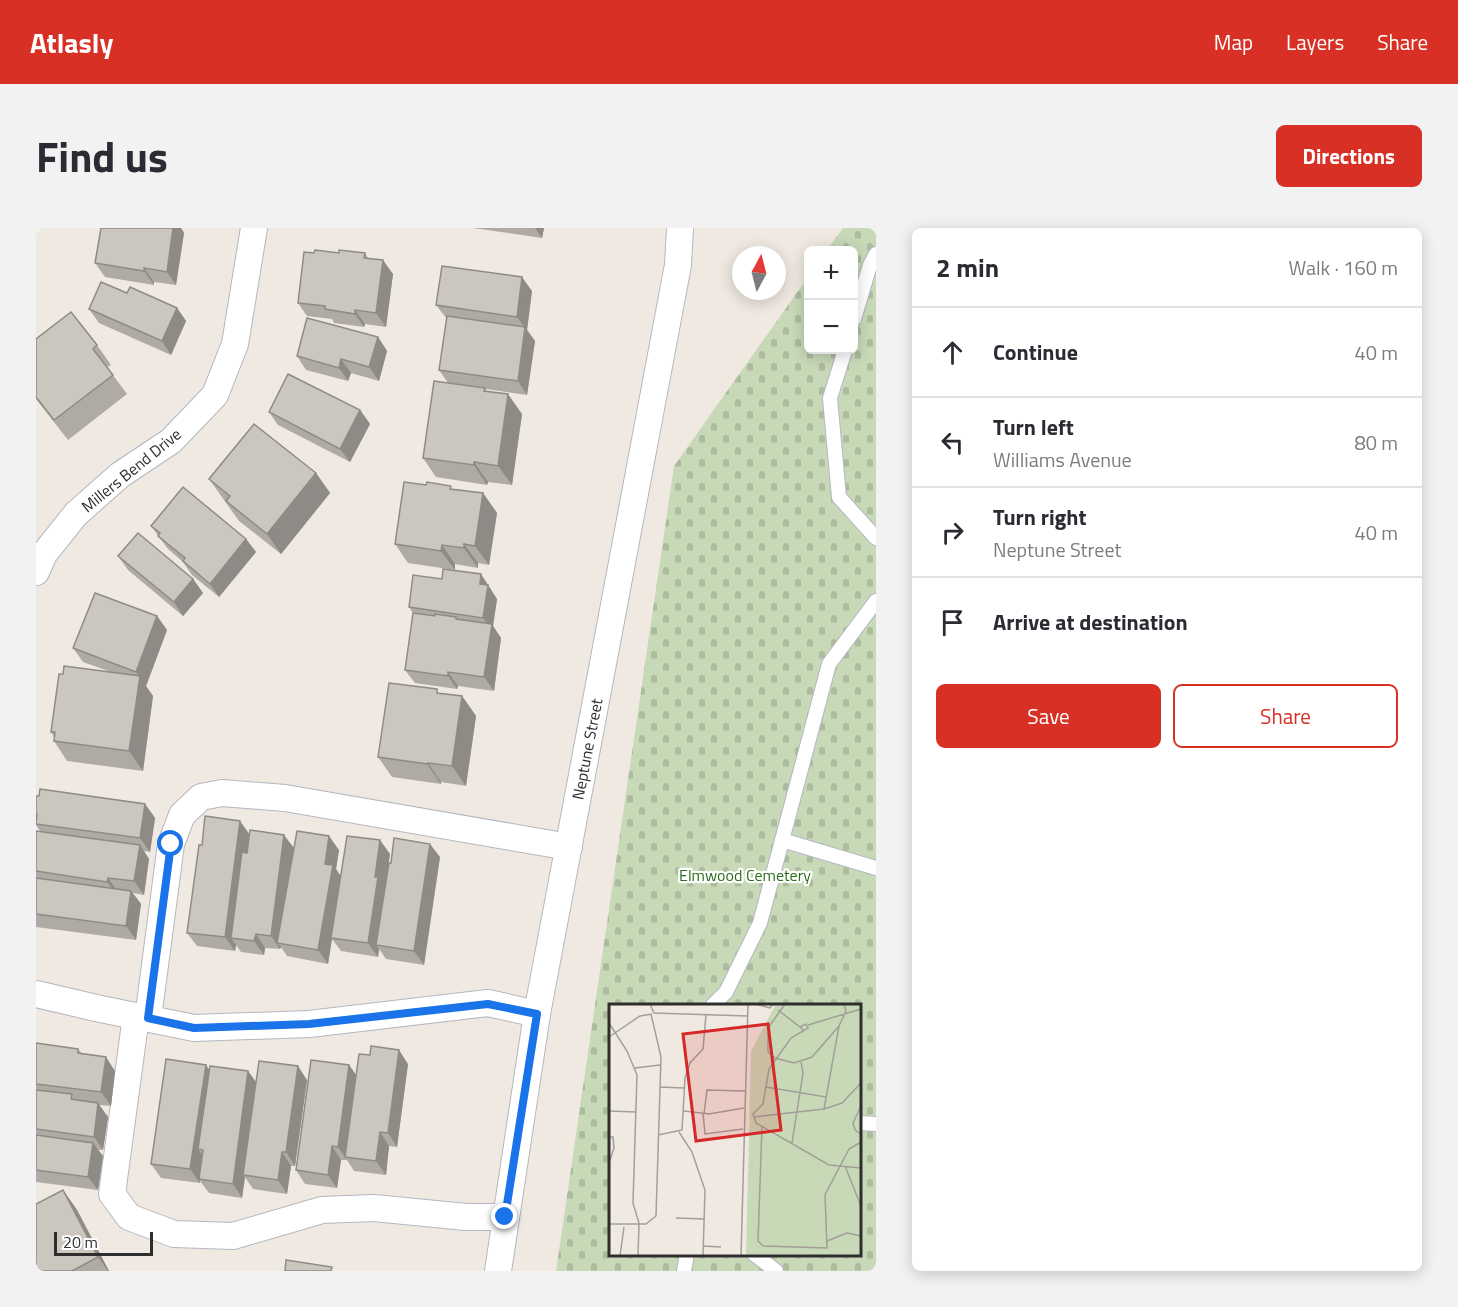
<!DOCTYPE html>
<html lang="en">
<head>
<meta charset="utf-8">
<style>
  :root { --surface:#fff; --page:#f2f2f3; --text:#2b2b33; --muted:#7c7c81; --line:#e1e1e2; --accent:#d93025 }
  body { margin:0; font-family:"Titillium Web",sans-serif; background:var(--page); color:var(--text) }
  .controls { position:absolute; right:18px; top:18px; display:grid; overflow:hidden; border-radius:9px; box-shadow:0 3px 15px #0003 }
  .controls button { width:54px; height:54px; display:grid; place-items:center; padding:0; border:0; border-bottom:2px solid var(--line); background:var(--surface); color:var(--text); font:30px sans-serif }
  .compass { position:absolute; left:696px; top:18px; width:54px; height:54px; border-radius:50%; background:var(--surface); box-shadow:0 3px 15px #0003; rotate:7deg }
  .scale { position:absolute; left:18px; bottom:15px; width:99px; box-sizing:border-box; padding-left:6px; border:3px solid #2e2e2e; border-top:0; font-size:16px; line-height:21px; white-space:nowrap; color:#2e2e2e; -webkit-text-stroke:4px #fff; paint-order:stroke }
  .stop { position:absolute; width:18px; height:18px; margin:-14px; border:4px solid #1a73e8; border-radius:50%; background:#fff }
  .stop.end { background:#1a73e8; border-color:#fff; box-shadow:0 2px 6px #0008 }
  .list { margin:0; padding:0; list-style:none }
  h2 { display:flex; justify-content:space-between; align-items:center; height:78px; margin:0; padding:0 24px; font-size:26px }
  h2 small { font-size:20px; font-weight:400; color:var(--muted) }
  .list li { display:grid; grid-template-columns:39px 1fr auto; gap:18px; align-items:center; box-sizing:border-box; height:90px; padding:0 24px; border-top:2px solid var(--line) }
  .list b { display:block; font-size:22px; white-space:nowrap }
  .list p { margin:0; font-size:20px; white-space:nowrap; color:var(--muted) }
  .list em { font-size:20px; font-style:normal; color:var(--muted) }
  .actions { display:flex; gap:12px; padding:18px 24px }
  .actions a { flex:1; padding:14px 0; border:2px solid var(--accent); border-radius:9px; text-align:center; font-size:21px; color:var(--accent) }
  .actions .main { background:var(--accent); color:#fff }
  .icon { flex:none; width:33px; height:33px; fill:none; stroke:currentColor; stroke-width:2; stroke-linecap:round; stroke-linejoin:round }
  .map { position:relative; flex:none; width:840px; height:1043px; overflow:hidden; border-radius:9px }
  header { display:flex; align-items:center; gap:36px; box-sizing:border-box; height:84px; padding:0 30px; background:var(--accent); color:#fff }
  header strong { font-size:28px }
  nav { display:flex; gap:33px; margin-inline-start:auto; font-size:21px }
  .intro { display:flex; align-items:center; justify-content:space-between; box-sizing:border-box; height:144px; padding:0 36px }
  h1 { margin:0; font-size:42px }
  .button { padding:15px 27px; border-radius:9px; background:var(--accent); color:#fff; font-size:21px; font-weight:700 }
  main { display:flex; gap:36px; padding:0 36px }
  aside { flex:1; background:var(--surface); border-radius:9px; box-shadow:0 3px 15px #0003 }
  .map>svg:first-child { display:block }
</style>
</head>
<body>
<header>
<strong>Atlasly</strong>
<nav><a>Map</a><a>Layers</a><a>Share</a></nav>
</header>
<div class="intro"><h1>Find us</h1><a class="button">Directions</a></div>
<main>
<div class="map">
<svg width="840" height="1043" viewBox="0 0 840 1043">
  <defs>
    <pattern id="cemetery-stones" width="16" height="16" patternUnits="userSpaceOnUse" patternTransform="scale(1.5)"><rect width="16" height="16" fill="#c8d9b8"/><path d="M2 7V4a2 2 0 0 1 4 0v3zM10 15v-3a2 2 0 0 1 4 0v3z" fill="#acbb9e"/></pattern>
  </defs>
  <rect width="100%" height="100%" fill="#efe9e1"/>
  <!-- cemetery -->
  <path fill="url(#cemetery-stones)" fill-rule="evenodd" d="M807 0H840V1043H520L638 238 772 49V122H818V22H791ZM574 778H824V1026H574Z"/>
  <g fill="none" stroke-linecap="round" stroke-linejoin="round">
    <!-- service casing -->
    <g stroke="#b4b7c1" stroke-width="16">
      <g id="service">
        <path d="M818 91 834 37 840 26"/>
        <path d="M809 122 794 170 803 269 840 310"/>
        <path d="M746 612 840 640"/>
        <path d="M676 778 690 764 724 695 793 436 840 373"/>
        <path d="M824 895 840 896"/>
        <path d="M718 1026 740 1043"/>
        <path d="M648 1043 651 1026"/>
      </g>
    </g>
    <!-- minor casing -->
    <g stroke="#b4b7c1" stroke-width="28">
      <g id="minor">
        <path d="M0 344 8 326 40 286 84 247 135 213 179 167 199 116 218 0"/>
        <path d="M0 766 60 780 158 800 273 796 452 775 501 786"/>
        <path d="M100 788 76 966 93 989 138 1006 197 1008 286 982 338 980 430 989H469"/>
        <path d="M112 790 135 616 146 587 165 569 186 565 249 570 533 619"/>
        <path d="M462 1043 501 786 642 37 644 0"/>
      </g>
    </g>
    <!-- service -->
    <use href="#service" stroke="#fff" stroke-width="14"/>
    <!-- minor -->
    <use href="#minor" stroke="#fff" stroke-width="26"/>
  </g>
  <!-- wall -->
  <g fill="#afaba4">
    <path d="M65 0H145L148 5 140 57 118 54V57L69 49 59 35Z"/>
    <path d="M437 0H508L506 10Z"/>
    <path d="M278 25H329L332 30 357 46 350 99 329 96 328 99 298 95 296 91 271 88 262 75Z"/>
    <path d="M496 63 491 102 499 113 491 167 450 161 451 164 486 186 476 257 452 254 451 257 400 249 387 230 412 155 403 142 411 91 400 77Z"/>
    <path d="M91 65 141 80 150 93 135 127 63 95 53 81Z"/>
    <path d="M342 109 351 123 343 153 315 145 312 153 270 142 261 128Z"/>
    <path d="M0 111 61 117 75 137 71 139 91 166 32 212 0 171Z"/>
    <path d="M324 182 334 196 314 234 242 197 233 184Z"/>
    <path d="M280 245 294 265 245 326 203 293 173 251Z"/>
    <path d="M417 261 447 265 461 285 453 337 442 335V340L419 336V342L372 335 359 316Z"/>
    <path d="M115 298 210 311 220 324 183 369 156 347 147 334 132 321Z"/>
    <path d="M82 328 157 351 167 365 147 388 92 342Z"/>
    <path d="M455 360V362L461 371 457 398 465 410 458 463 422 458 421 461 379 455 369 442 377 385 373 379Z"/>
    <path d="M121 388 131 402 110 458 117 468 107 543 31 533 18 513V509L15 504 27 446 75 444 47 434 37 420Z"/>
    <path d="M404 465 426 468 440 488 430 558 405 554V556L356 549 342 529Z"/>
    <path d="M0 568 109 576 119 590 114 624 108 623 113 631 108 667 97 665 105 676 100 712 0 699V603H4L0 597Z"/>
    <path d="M214 606 258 620 303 622 300 641 304 648 354 626 349 660 404 629 388 737 350 731 343 721 342 729 305 723 296 711 292 736 251 728 245 719 244 721 229 720 228 727 205 724 200 717 199 723 161 718 151 705 166 617Z"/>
    <path d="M0 815 42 821 46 826 79 843 75 878 63 877 72 889 67 922H62L67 928 62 962 0 954Z"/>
    <path d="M372 836 361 919 353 918 350 947 318 943 311 932H305L301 960 269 956 260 942 313 837 320 847Z"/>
    <path d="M173 842 212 843 220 854 271 852 259 938H255L251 966 217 961 209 949 206 970 173 965 164 953V955L125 950 115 936Z"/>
    <path d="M27 962 41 982 73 1043H0Z"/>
  </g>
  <!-- shaded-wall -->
  <g fill="#8e8b86">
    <path d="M137 0H145L148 5 140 57 131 44Z"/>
    <path d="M499 0H508L506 10Z"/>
    <path d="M347 32 357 46 350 99 340 85Z"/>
    <path d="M108 40 118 54V57L108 43Z"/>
    <path d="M486 49 496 63 491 102 499 113 491 167 482 153 489 100 481 89Z"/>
    <path d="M141 80 150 93 135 127 126 113Z"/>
    <path d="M319 82 329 96 328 99 319 86Z"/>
    <path d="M342 109 351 123 343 153 333 139Z"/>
    <path d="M305 131 315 145 312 153 303 140Z"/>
    <path d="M472 166 486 186 476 257 462 238Z"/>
    <path d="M324 182 334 196 314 234 304 221Z"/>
    <path d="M438 234 452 254 451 257 438 237Z"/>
    <path d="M280 245 294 265 245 326 231 306Z"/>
    <path d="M447 265 461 285 453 337 439 318Z"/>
    <path d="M210 311 220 324 183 369 174 356Z"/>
    <path d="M428 316 442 335V340L428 320Z"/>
    <path d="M406 317 419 336V342L405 323Z"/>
    <path d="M445 346 461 371 457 398 465 410 458 463 448 449 455 402 447 390 444 356Z"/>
    <path d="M157 351 167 365 147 388 138 374Z"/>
    <path d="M121 388 131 402 110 458 117 468 107 543 93 523 104 449 100 444Z"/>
    <path d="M412 444 422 458 421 461 412 448Z"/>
    <path d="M426 468 440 488 430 558 416 538Z"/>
    <path d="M392 535 405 554V556L391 536Z"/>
    <path d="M109 576 119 590 114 624 104 610Z"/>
    <path d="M204 593 214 607 201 711 195 710 200 717 199 723 189 709Z"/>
    <path d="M248 607 258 620 241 715 245 719 244 721 235 708Z"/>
    <path d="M293 608 303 622 300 641 306 650 295 710 296 711 292 736 282 722 289 636Z"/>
    <path d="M344 612 354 626 340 717 343 721 342 729 332 715 339 649Z"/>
    <path d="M394 616 404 629 388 737 378 723Z"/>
    <path d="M104 617 113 631 108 667 98 653Z"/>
    <path d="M72 650 82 664 81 667 71 654Z"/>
    <path d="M95 663 105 676 100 712 90 698Z"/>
    <path d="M220 706 229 720 228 727 218 713Z"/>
    <path d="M363 822 372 836 361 919 352 905Z"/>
    <path d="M70 829 79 843 75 878 65 864Z"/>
    <path d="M170 837 179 850 167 922 162 921 168 929 163 951 164 953V955L154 941Z"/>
    <path d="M313 837 323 851 309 929 302 919Z"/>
    <path d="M262 838 271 852 259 938 250 924Z"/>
    <path d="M212 843 222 857 207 947 209 949 206 970 197 956Z"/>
    <path d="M62 875 72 889 67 922 58 909Z"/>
    <path d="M344 904 353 918 350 947 340 933Z"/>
    <path d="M57 915 67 928 62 962 52 949Z"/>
    <path d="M296 918 305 932 301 960 292 947Z"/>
    <path d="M246 924 255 938 251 966 242 952Z"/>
    <path d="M27 962 41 982 73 1043H72L62 1029Z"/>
  </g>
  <!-- building -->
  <g fill="#cbc7bf" stroke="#8e8b86" stroke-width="1.5">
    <path d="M65 0H137L131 44 108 40V43L59 35Z"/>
    <path d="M279 22 303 25V22L329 25 328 30 347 32 340 85 319 82V86L289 81V78L262 75 268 24 278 25Z"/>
    <path d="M406 38 486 49 481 89 400 77Z"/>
    <path d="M65 54 91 65 94 59 141 80 126 113 53 81Z"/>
    <path d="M35 84 61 117 57 121 77 147 18 192 0 169V111Z"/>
    <path d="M411 88 489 99 482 153 403 142Z"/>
    <path d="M271 90 342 109 333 139 305 131 303 140 261 128Z"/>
    <path d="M252 146 324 182 304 221 233 184Z"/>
    <path d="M398 153 449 160 448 163 472 166 462 238 438 234V237L387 230Z"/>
    <path d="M218 196 280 245 231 306 190 273 194 268 173 251Z"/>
    <path d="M368 254 390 257 391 254 415 258 414 261 447 265 439 318 428 316V320L406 317 405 323 359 316Z"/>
    <path d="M147 259 210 311 174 356 147 333 149 330 122 308 124 305 115 298Z"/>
    <path d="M102 305 157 351 138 374 82 328Z"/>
    <path d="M407 341 445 346 444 356 452 357 447 390 373 379 377 347 406 351Z"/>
    <path d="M59 365 121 388 100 444 37 420Z"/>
    <path d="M377 385 399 388V386L420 389V391L456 396 448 449 412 444V448L369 442Z"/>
    <path d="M28 438 104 448 93 523 18 513 19 504H15L23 446H27Z"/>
    <path d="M353 455 401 461V465L426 468 416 538 392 535 391 536 342 529Z"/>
    <path d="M4 561 109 576 104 610 0 596 1 586H0V568H3Z"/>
    <path d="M169 588 204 593 189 709 151 705 163 617H166Z"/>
    <path d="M214 602 248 607 235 708 220 706 218 713 195 710 206 624 211 625Z"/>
    <path d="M0 603 104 617 98 653 72 650 71 654 0 643Z"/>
    <path d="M261 603 293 608 289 636 297 637 282 722 241 715Z"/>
    <path d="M311 608 344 612 339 649H342L332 715 295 710Z"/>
    <path d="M358 610 394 616 378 723 340 717 353 635H355Z"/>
    <path d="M0 650 95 663 90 698 0 686Z"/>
    <path d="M0 815 42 821V825L70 829 65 864 0 856Z"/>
    <path d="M335 818 363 822 352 905 344 904 340 933 309 929 323 826 334 827Z"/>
    <path d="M130 831 170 837 154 941 115 936Z"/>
    <path d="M275 832 313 837 302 919 296 918 292 947 260 942Z"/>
    <path d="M223 833 262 838 250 924H246L242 952 207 947Z"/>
    <path d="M174 838 212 843 197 956 163 951 167 922 162 921Z"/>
    <path d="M0 862 36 866 35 871 62 875 58 909 0 901Z"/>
    <path d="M0 907 57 915 52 949 0 942Z"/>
    <path d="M27 962 62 1029 36 1043H0V976Z"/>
    <path d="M250 1032 296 1039 295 1043H249Z"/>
  </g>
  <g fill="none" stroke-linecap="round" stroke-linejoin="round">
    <!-- route -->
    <path stroke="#1a73e8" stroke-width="8" d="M135 616 112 790 158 800 273 796 452 776 501 786 469 989"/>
  </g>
  <g text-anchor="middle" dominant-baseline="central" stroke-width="4.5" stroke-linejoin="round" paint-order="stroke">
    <!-- street labels -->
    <g font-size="16" fill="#2e2e2e" stroke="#fff">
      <text transform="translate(95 242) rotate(-39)">Millers Bend Drive</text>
      <text transform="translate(551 521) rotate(-79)">Neptune Street</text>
    </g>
    <!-- park labels -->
    <g font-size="16" fill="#2c6e1b" stroke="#fff">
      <text x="709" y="647">Elmwood Cemetery</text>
    </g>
  </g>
  <!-- overview -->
  <g transform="translate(573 776)">
    <rect width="252" height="252" fill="#efe9e1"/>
    <path d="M167 0H252V252L137 251 142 47Z" fill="#c8d9b8"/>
    <path fill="none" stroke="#a29e99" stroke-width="1.5" d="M41 0 45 9 138 12M147 0 161 4 164 0M176 0 159 24V48L166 54 185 59 203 53 230 22M169 6 191 23M0 19 18 47 28 71 24 199 30 219 29 252M199 21 252 5M194 26 191 23 197 20 199 24 182 34 160 65 154 100 144 110 147 119 220 161 252 164M0 33 31 12 43 10M26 64 51 61M51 83 75 84M157 83 217 93M252 102 244 119 246 126 252 130M215 105 230 22 237 7 235 0M0 107 27 108M75 107 100 110 135 104M94 109 96 130 134 125M95 110 98 86 136 87M145 113 215 105 233 99 252 79M153 122 149 237 154 242 218 244 216 191 240 145 252 138M70 128 83 148 96 186 94 252M49 131 73 126 76 74 81 59 94 45 97 11M0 133H4L5 144 0 159M183 139 194 69 192 58M236 162 252 202M67 214 95 215M0 220H37L47 212 52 53 42 10M218 237 238 229 252 232M94 242 112 243M11 252 15 223M132 252 139 0"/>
    <path fill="#d62828" fill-opacity="0.15" stroke="#d62828" stroke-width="3" d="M159 20 172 126 87 137 74 30Z"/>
    <rect width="252" height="252" fill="none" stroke="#2e2e2e" stroke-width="3"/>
  </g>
</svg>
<div class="controls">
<button>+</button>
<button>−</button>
</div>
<svg class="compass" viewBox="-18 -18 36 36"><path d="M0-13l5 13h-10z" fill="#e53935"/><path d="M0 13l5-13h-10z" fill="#7c7c81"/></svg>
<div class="scale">20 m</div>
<div class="stop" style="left:135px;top:616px"></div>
<div class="stop end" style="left:469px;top:989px"></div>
</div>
<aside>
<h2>2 min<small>Walk · 160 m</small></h2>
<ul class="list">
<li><svg class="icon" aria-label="ahead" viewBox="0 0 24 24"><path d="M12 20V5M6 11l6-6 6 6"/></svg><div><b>Continue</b></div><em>40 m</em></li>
<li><svg class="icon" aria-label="left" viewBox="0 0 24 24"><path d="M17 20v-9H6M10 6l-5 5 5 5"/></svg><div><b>Turn left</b><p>Williams Avenue</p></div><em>80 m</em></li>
<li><svg class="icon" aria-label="right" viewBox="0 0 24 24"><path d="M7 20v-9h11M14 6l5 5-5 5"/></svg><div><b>Turn right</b><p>Neptune Street</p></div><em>40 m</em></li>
<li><svg class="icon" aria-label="arrive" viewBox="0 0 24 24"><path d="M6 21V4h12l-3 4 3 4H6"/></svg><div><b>Arrive at destination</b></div></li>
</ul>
<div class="actions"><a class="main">Save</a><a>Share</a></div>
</aside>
</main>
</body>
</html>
